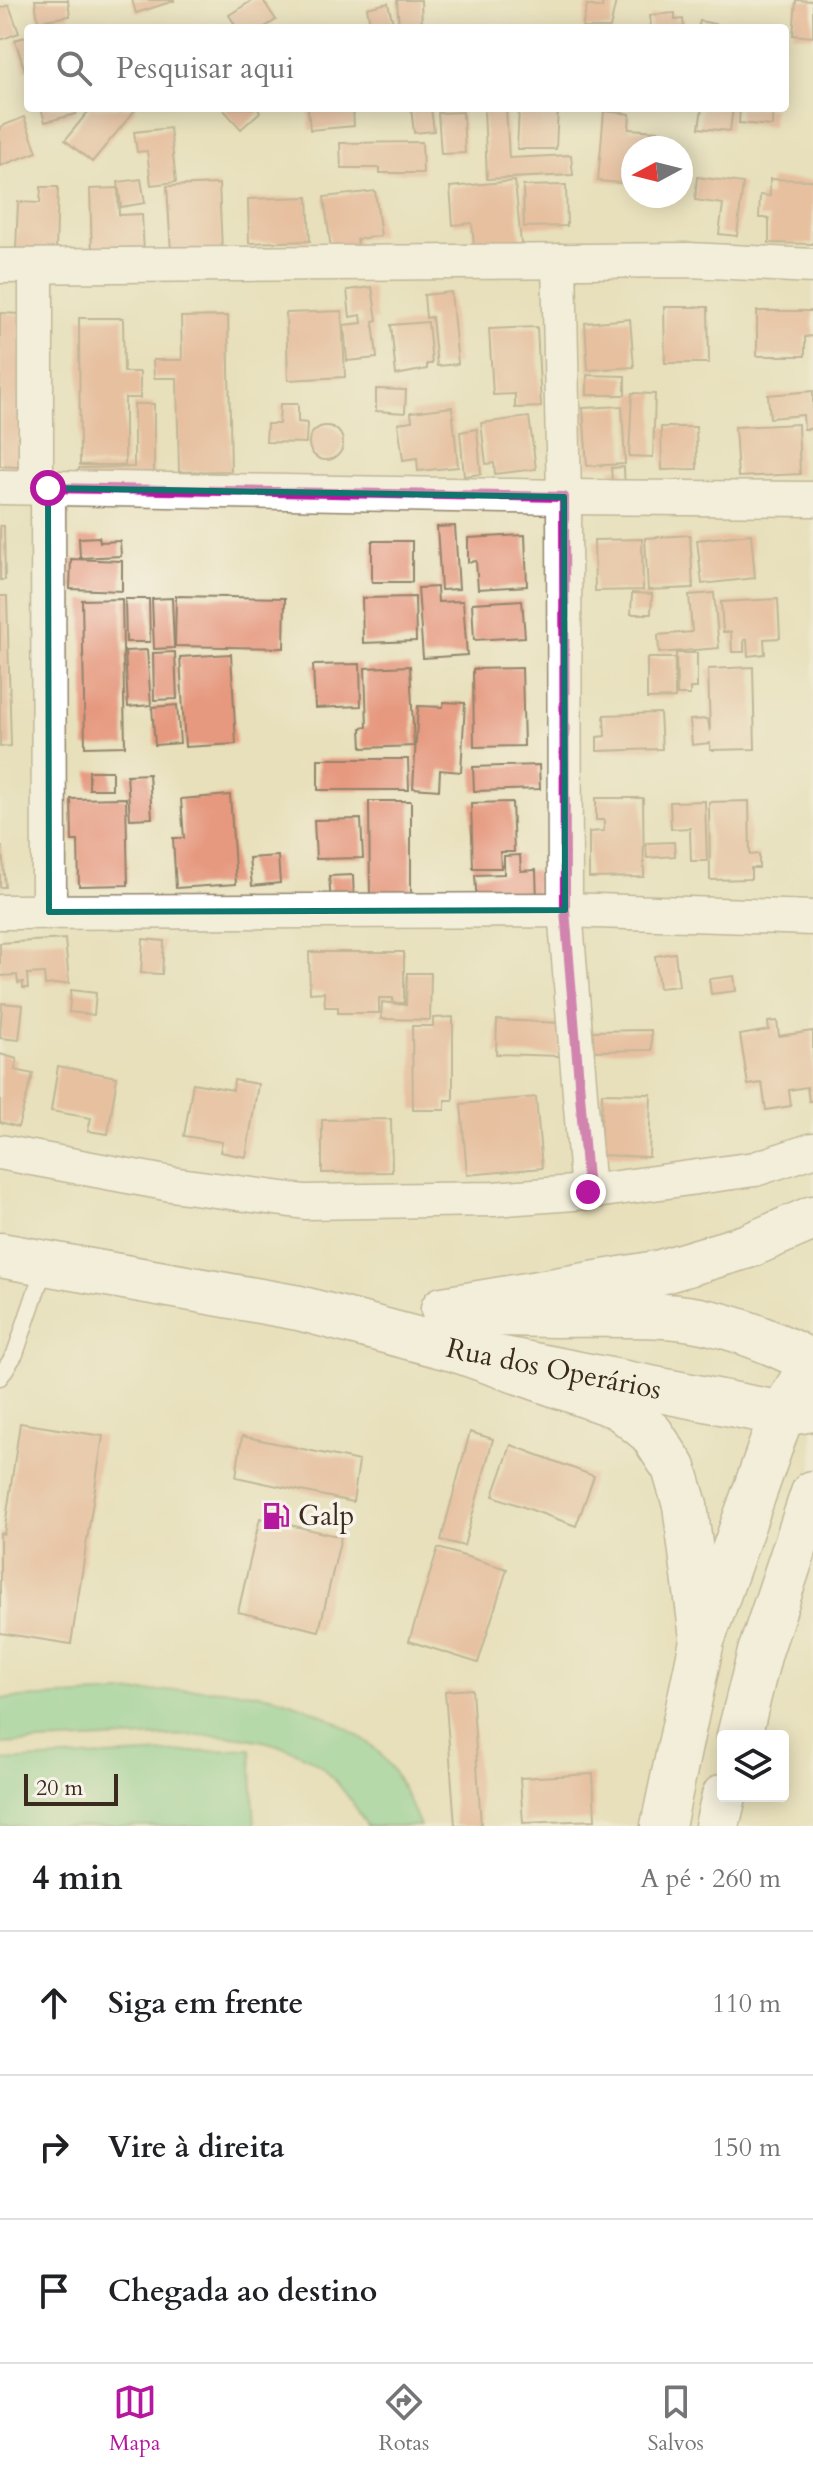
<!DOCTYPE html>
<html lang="pt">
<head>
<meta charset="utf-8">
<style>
  :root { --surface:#fff; --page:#f2f2f2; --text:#202124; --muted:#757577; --line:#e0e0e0; --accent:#b5179e }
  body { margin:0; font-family:Cardo,serif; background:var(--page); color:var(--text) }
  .controls { position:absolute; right:24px; bottom:24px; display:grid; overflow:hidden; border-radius:8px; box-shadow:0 4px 20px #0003 }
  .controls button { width:72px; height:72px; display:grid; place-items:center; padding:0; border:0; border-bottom:2px solid var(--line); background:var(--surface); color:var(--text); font:40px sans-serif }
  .compass { position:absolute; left:621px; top:136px; width:72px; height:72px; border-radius:50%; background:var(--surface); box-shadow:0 4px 20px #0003; rotate:263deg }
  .scale { position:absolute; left:24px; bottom:20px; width:94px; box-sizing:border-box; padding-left:8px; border:4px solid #3b2a1e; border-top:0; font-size:22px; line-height:28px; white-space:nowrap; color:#3b2a1e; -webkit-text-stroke:6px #f7f3e8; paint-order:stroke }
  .stop { position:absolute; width:24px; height:24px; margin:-18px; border:6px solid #b5179e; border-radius:50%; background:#fff }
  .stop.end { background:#b5179e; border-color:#fff; box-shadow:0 2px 8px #0008 }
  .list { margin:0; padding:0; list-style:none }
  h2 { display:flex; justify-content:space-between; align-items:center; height:104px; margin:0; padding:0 32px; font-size:34px }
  h2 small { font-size:26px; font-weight:400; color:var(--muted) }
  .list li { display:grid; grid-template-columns:52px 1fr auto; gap:24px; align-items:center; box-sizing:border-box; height:144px; padding:0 32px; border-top:2px solid var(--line) }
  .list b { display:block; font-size:30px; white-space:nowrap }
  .list em { font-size:26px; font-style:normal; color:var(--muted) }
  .icon { flex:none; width:44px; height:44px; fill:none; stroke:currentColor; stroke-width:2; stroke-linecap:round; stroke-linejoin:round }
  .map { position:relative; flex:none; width:813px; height:1826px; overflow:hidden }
  .search { position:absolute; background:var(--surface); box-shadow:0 4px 20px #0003; left:24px; right:24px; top:24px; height:88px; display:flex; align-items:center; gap:20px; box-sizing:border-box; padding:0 28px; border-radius:8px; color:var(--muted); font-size:30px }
  .sheet { height:536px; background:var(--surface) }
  nav { display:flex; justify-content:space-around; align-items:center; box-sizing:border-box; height:112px; border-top:2px solid var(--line); background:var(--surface); font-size:22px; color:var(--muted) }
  nav a { display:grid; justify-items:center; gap:4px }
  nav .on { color:var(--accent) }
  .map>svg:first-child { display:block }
</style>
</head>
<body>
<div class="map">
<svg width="813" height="1826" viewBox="0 0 813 1826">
  <rect width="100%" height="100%" fill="#f7f3e8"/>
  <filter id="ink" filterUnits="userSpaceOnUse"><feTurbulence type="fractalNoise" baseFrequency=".0125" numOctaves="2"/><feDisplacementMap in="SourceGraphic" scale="16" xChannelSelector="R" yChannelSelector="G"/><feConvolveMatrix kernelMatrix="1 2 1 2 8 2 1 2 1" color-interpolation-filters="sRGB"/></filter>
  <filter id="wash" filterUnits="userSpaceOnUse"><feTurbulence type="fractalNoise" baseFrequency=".006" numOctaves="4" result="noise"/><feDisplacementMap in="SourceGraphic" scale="32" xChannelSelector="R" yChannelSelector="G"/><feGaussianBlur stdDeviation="1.8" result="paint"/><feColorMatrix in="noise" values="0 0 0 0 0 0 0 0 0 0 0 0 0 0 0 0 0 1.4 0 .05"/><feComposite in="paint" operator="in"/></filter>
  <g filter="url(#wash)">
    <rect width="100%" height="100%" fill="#e8e0bb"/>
    <!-- green -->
    <g fill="#7ad094" stroke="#5a7d59" stroke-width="2">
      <path d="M202 1689C226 1690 251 1691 275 1697 307 1705 361 1731 382 1756 399 1778 410 1801 420 1826H367C356 1806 332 1772 313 1761 257 1727 190 1735 128 1738 85 1740 43 1742 0 1744V1699Z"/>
      <path d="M251 1749 255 1826H0V1761Z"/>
    </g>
    <g id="blocks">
      <!-- building -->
      <g fill="#e6997f">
        <path d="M35 0H68L70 16 38 21Z"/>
        <path d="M132 0H174V1L136 13Z"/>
        <path d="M253 0H263L276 20 263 28H237L229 15Z"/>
        <path d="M397 0H421L422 26 399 27Z"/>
        <path d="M603 0 616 1 610 28H582L587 5 602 8Z"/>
        <path d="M796 0 813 1V37L793 35Z"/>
        <path d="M388 3 394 27 371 28 367 8Z"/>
        <path d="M9 5 19 33 0 40V8Z"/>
        <path d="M675 13V20L683 19 684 28H651L650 15Z"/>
        <path d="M700 21 729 27V28H698Z"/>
        <path d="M28 36V70L25 71 15 40Z"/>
        <path d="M41 108H74L76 114 45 122Z"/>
        <path d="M91 108H137L92 162 65 140Z"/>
        <path d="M222 108H257L260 112 241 129Z"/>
        <path d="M308 108H353L354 126 310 130Z"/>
        <path d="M411 108H431L434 131 414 133Z"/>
        <path d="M484 108H506L509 158 571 155 573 175 487 179Z"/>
        <path d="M519 108H558L556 149H517Z"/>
        <path d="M702 108H733L730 131 699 128Z"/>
        <path d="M740 108H773L772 126 739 123Z"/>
        <path d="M604 111 630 114 629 129 658 131 657 148H633V184L598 181Z"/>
        <path d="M463 112 465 153 441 154 438 113Z"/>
        <path d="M24 117 37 152 0 166V127Z"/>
        <path d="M170 128 176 182 151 185 147 151 137 152 134 132Z"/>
        <path d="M422 142 423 173H380V168H341L340 143Z"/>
        <path d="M697 177 743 183 737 236 719 234 723 204 695 200Z"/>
        <path d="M141 179 145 203 121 207 118 182Z"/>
        <path d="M770 179 813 180V244L769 243V218H759L760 195 770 196Z"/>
        <path d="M515 181 521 244 474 248 472 223 453 225 450 187Z"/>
        <path d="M219 184 222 250 171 252 167 186Z"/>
        <path d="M566 185 567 226 524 227 523 186Z"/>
        <path d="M41 187H58L56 251 16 249 18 202 40 203Z"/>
        <path d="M118 188 119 215 142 214 144 254 92 255 90 189Z"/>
        <path d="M375 191 381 236 357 239 358 246 331 249 324 197Z"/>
        <path d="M308 197 310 241 249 243 248 199Z"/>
        <path d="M372 287 377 320 373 321 377 358 347 361 344 325 362 323 361 315 350 317 347 290Z"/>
        <path d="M451 292 458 364 437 366 432 317 426 318 424 295Z"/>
        <path d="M664 307H708L709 363H665Z"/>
        <path d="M342 311 345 377 288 380 286 313Z"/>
        <path d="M757 311H813V336L805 337V356H757Z"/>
        <path d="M0 313 22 314 19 467 0 466Z"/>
        <path d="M228 316 231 471 179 472 177 378H154L153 360H182L181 317Z"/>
        <path d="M79 318H123L124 372H140V398H125V465H80Z"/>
        <path d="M630 319 634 367 588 370 585 323Z"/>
        <path d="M428 322 432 364H427V369L396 375 391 325Z"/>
        <path d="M537 327 541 407 515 408V394L493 395 489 329Z"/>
        <path d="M587 375 625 376V395H587Z"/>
        <path d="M376 389 406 390 405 413 376 411Z"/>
        <path d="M813 391V429H804L803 415 770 418 768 395Z"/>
        <path d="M632 393 655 394 653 457 629 456Z"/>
        <path d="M134 404H154V483L79 484V468L134 467Z"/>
        <path d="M280 404H298V422L307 423 306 443 266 442 267 424H279Z"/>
        <path d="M622 406 625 464 587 466 583 408Z"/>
        <path d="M452 407 458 467 418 471 417 458 403 460 398 423 412 421 411 412Z"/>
        <path d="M529 417 536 469 495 474 494 463 486 464 481 423Z"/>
        <path d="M798 424 800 474 738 477 735 427Z"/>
        <circle cx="326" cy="443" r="17"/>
        <path d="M661 427H696L697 469 662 470Z"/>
        <path d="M477 429 481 474 464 476 460 432Z"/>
        <path d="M624 467 625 491 613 492 611 468Z"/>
        <path d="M0 526H4L5 580H0Z"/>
        <path d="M455 526 459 589 441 590 437 527Z"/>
        <path d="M751 534 755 578 702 584 697 540Z"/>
        <path d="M525 535 527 586 478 589 476 561 468 562V538Z"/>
        <path d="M690 535 693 588 648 590 645 538Z"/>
        <path d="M99 537 100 542 120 541 121 556 80 558 79 538Z"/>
        <path d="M642 539 643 590 595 591 594 540Z"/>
        <rect x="372" y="541" width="40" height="41"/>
        <path d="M71 559 122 561V591L70 589Z"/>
        <path d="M437 587 438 602 463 601 467 655 423 658 418 588Z"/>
        <path d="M632 593 652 594 651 614H631Z"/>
        <path d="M714 593 719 648 659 653 658 635 692 632 689 595Z"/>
        <path d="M0 596H7L11 746 0 747Z"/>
        <path d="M176 596 285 598 284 648 175 646Z"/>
        <path d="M415 597 416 641 363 643 362 598Z"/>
        <path d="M172 598 174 648 154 649 152 599Z"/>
        <path d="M122 599 125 746 85 747 82 600Z"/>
        <path d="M125 599H149L150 642H126Z"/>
        <path d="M778 599 780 638 764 639 765 654 748 656 747 640H744V652H732L731 632H723L721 602Z"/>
        <path d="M522 600 525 637 474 640 472 603Z"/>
        <path d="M147 650 151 705 128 707 125 651Z"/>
        <path d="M175 652 177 699 154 700 153 653Z"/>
        <path d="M676 653H697V688H690V695H677Z"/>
        <path d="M231 654 236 744 185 747 180 657Z"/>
        <path d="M647 658H675V698L647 699Z"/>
        <path d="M360 664 361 706 315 708 313 665Z"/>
        <path d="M410 666 414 746 362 748 361 728 367 727 365 668Z"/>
        <path d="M753 667 755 749 710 750V743L692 745 690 720 708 719 710 732 708 669Z"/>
        <path d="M522 668 524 746 474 747 473 669Z"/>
        <path d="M444 702 465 703 461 772 440 770 439 790 413 788 418 706 443 707Z"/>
        <path d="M177 705 180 743 155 745 152 707Z"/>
        <path d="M660 713 662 749 597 751V737L605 736 604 715Z"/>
        <path d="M318 759H408L409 790H318Z"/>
        <path d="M539 765 540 789 474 791 473 767Z"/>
        <rect x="89" y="771" width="23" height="18"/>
        <path d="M149 774 152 818 130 819 127 775Z"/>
        <path d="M230 795 236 884 176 888 173 838H184L181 799Z"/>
        <path d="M126 798 128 885 79 886 78 841H72L71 799Z"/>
        <path d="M596 798H643L644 877 589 878V832L604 831V820H596Z"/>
        <path d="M369 801H411V903H370Z"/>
        <path d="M705 801 707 861H691L690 828 671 829 670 802Z"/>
        <path d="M749 801 750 855 759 854V868H751V879L710 880 709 802Z"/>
        <path d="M512 802 514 852H500L501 868H473L471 803Z"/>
        <path d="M361 819 363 858 316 859 314 820Z"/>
        <path d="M674 842 675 856 647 858 646 843Z"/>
        <path d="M0 847H2L5 887H0Z"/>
        <path d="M520 855 521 871 536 870 537 901 477 904 475 875 504 874V856Z"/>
        <path d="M278 856 280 883 252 886 249 858Z"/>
        <path d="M353 875 354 902 331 903 329 876Z"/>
        <path d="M65 939 69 983 45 985 44 973 27 974 28 988H23V982L18 983 17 975 0 976V943Z"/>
        <path d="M143 939 164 941 162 974 141 973Z"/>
        <path d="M309 952H404V1003H393V998H379V1013H338V1007H325L324 992 310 993Z"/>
        <path d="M675 953 679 986 659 988 655 956Z"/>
        <path d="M407 973H431L430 1020 381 1019 382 1002 406 1005Z"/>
        <path d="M734 976 736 991 711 994 709 979Z"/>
        <path d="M71 990 96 993 94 1015 69 1012Z"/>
        <path d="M2 1003 23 1005 19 1040 0 1038Z"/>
        <path d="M453 1017V1100H445V1110H413L412 1026H433V1018Z"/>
        <path d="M497 1020 560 1023 559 1056 496 1054Z"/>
        <path d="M777 1021 779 1036 813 1031V1101H809L807 1087 789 1090 791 1106 766 1110 762 1083 748 1085 740 1035 769 1030 768 1022Z"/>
        <path d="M651 1030 652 1050 589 1051V1031Z"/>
        <path d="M0 1054 17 1059 15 1070 33 1074 18 1127 0 1122Z"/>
        <path d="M58 1066 117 1077 108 1134 88 1131 91 1118 51 1111Z"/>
        <path d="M234 1080 258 1084 246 1157 220 1152 222 1142 184 1136 193 1083 233 1090Z"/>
        <path d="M602 1093 651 1094 649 1157 600 1155Z"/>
        <path d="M536 1097 542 1168 467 1175 461 1104Z"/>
        <path d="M391 1119 392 1172 322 1173V1120Z"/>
        <path d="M20 1423 103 1436 71 1644 0 1633V1533L4 1534Z"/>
        <path d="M470 1432 493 1439 464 1546 441 1540Z"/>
        <path d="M242 1436 359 1461 353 1502 236 1477Z"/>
        <path d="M511 1445 594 1476 576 1526 493 1496Z"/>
        <path d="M260 1518 341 1537 319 1631 238 1612Z"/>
        <path d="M438 1548 507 1569 478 1663 409 1641Z"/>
        <path d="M472 1689 481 1826H455L445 1691Z"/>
        <path d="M593 1774 595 1820 523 1823 520 1778Z"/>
      </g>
    </g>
  </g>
  <g filter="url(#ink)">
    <use href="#blocks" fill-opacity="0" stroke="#92856c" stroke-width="2"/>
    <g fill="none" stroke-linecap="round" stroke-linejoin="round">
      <!-- lane casing -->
      <g stroke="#92856c" stroke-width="19">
        <path id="lane" d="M0 1377 15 1354 45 1265"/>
      </g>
      <!-- street casing -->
      <g stroke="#92856c" stroke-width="37">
        <g id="street">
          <path d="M559 261 564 497 565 910 588 1192"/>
          <path d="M0 266 689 260 813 266"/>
          <path d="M0 487 564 497 813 499"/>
          <path d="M36 488V266"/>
          <path d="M48 488 49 912"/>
          <path d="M0 912 565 910 813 918"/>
          <path d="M0 1152 171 1184 305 1202 493 1199 588 1192 755 1169 813 1150"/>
        </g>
      </g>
      <!-- secondary casing -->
      <g stroke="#92856c" stroke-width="47">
        <g id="secondary">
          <path id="s1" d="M0 1255 299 1308 457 1350 782 1414 813 1409"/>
          <path d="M474 1312C542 1319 610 1311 678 1317 725 1322 772 1341 813 1363"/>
        </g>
      </g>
      <!-- highway casing -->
      <g stroke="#92856c" stroke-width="47">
        <g id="highway">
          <path d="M443 1309 657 1273 748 1246 813 1218"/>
          <path d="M457 1350 619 1407 651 1433 674 1468 685 1505 701 1630"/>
          <path d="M739 1736 760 1652 813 1493"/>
          <path d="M663 1826 702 1641 782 1414 813 1362"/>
          <path d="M717 1826 724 1796"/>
        </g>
      </g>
      <!-- lane -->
      <use href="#lane" stroke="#fff" stroke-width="16"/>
      <!-- street -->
      <use href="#street" stroke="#fff" stroke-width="34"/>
      <!-- secondary -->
      <use href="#secondary" stroke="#fff" stroke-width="44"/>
      <!-- highway -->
      <use href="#highway" stroke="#fff" stroke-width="44"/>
    </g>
  </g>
  <g fill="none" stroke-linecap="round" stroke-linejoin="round" filter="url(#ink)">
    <!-- route -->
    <path stroke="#b5179e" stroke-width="10" d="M48 488 564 497 565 910 588 1192"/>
  </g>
  <!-- marked area -->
  <path d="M0 0H813V1826H0ZM48 488 564 497 565 910 49 912Z" fill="#e8e0bb" fill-opacity=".55" fill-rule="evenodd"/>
  <path fill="none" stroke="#0f766e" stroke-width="6" stroke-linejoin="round" d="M48 488 564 497 565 910 49 912Z"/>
  <!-- icons -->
  <defs>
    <g id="fuel-bare" transform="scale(2.16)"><path d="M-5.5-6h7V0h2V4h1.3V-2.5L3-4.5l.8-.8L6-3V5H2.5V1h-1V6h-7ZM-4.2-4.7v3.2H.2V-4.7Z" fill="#b5179e" stroke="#f7f3e8" stroke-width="2.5" paint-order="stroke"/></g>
  </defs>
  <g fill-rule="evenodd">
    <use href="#fuel-bare" x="276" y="1516"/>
  </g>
  <g text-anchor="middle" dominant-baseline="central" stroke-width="7" stroke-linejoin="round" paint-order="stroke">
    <!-- street labels -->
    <g font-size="28" fill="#3b2a1e" stroke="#f7f3e8">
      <text stroke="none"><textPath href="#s1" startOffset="566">Rua dos Operários</textPath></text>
    </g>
    <!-- poi labels -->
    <g font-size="28" fill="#3b2a1e" stroke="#f7f3e8" text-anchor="start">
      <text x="298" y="1516">Galp</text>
    </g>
  </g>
</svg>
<div class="controls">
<button><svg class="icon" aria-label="layers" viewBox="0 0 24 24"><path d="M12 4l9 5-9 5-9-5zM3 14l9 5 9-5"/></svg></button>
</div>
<svg class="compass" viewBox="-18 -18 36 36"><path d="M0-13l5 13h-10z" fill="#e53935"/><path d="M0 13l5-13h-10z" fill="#757577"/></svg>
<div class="scale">20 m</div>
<div class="stop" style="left:48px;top:488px"></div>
<div class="stop end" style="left:588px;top:1192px"></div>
<div class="search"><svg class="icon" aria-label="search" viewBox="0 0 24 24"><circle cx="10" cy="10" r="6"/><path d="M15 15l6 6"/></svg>Pesquisar aqui</div>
</div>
<section class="sheet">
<h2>4 min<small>A pé · 260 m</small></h2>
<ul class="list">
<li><svg class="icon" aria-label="ahead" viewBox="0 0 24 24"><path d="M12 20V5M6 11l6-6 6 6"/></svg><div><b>Siga em frente</b></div><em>110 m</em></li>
<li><svg class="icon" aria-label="right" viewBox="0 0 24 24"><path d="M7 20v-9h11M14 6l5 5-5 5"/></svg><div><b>Vire à direita</b></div><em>150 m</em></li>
<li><svg class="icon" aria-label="arrive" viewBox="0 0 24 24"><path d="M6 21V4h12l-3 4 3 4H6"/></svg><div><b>Chegada ao destino</b></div></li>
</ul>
</section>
<nav>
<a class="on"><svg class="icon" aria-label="map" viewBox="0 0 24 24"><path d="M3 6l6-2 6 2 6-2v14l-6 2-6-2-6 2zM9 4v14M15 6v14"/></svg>Mapa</a>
<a><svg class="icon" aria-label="directions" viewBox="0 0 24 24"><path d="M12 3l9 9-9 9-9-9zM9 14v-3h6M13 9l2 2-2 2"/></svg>Rotas</a>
<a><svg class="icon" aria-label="saved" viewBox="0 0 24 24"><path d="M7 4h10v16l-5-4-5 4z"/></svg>Salvos</a>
</nav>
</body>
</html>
